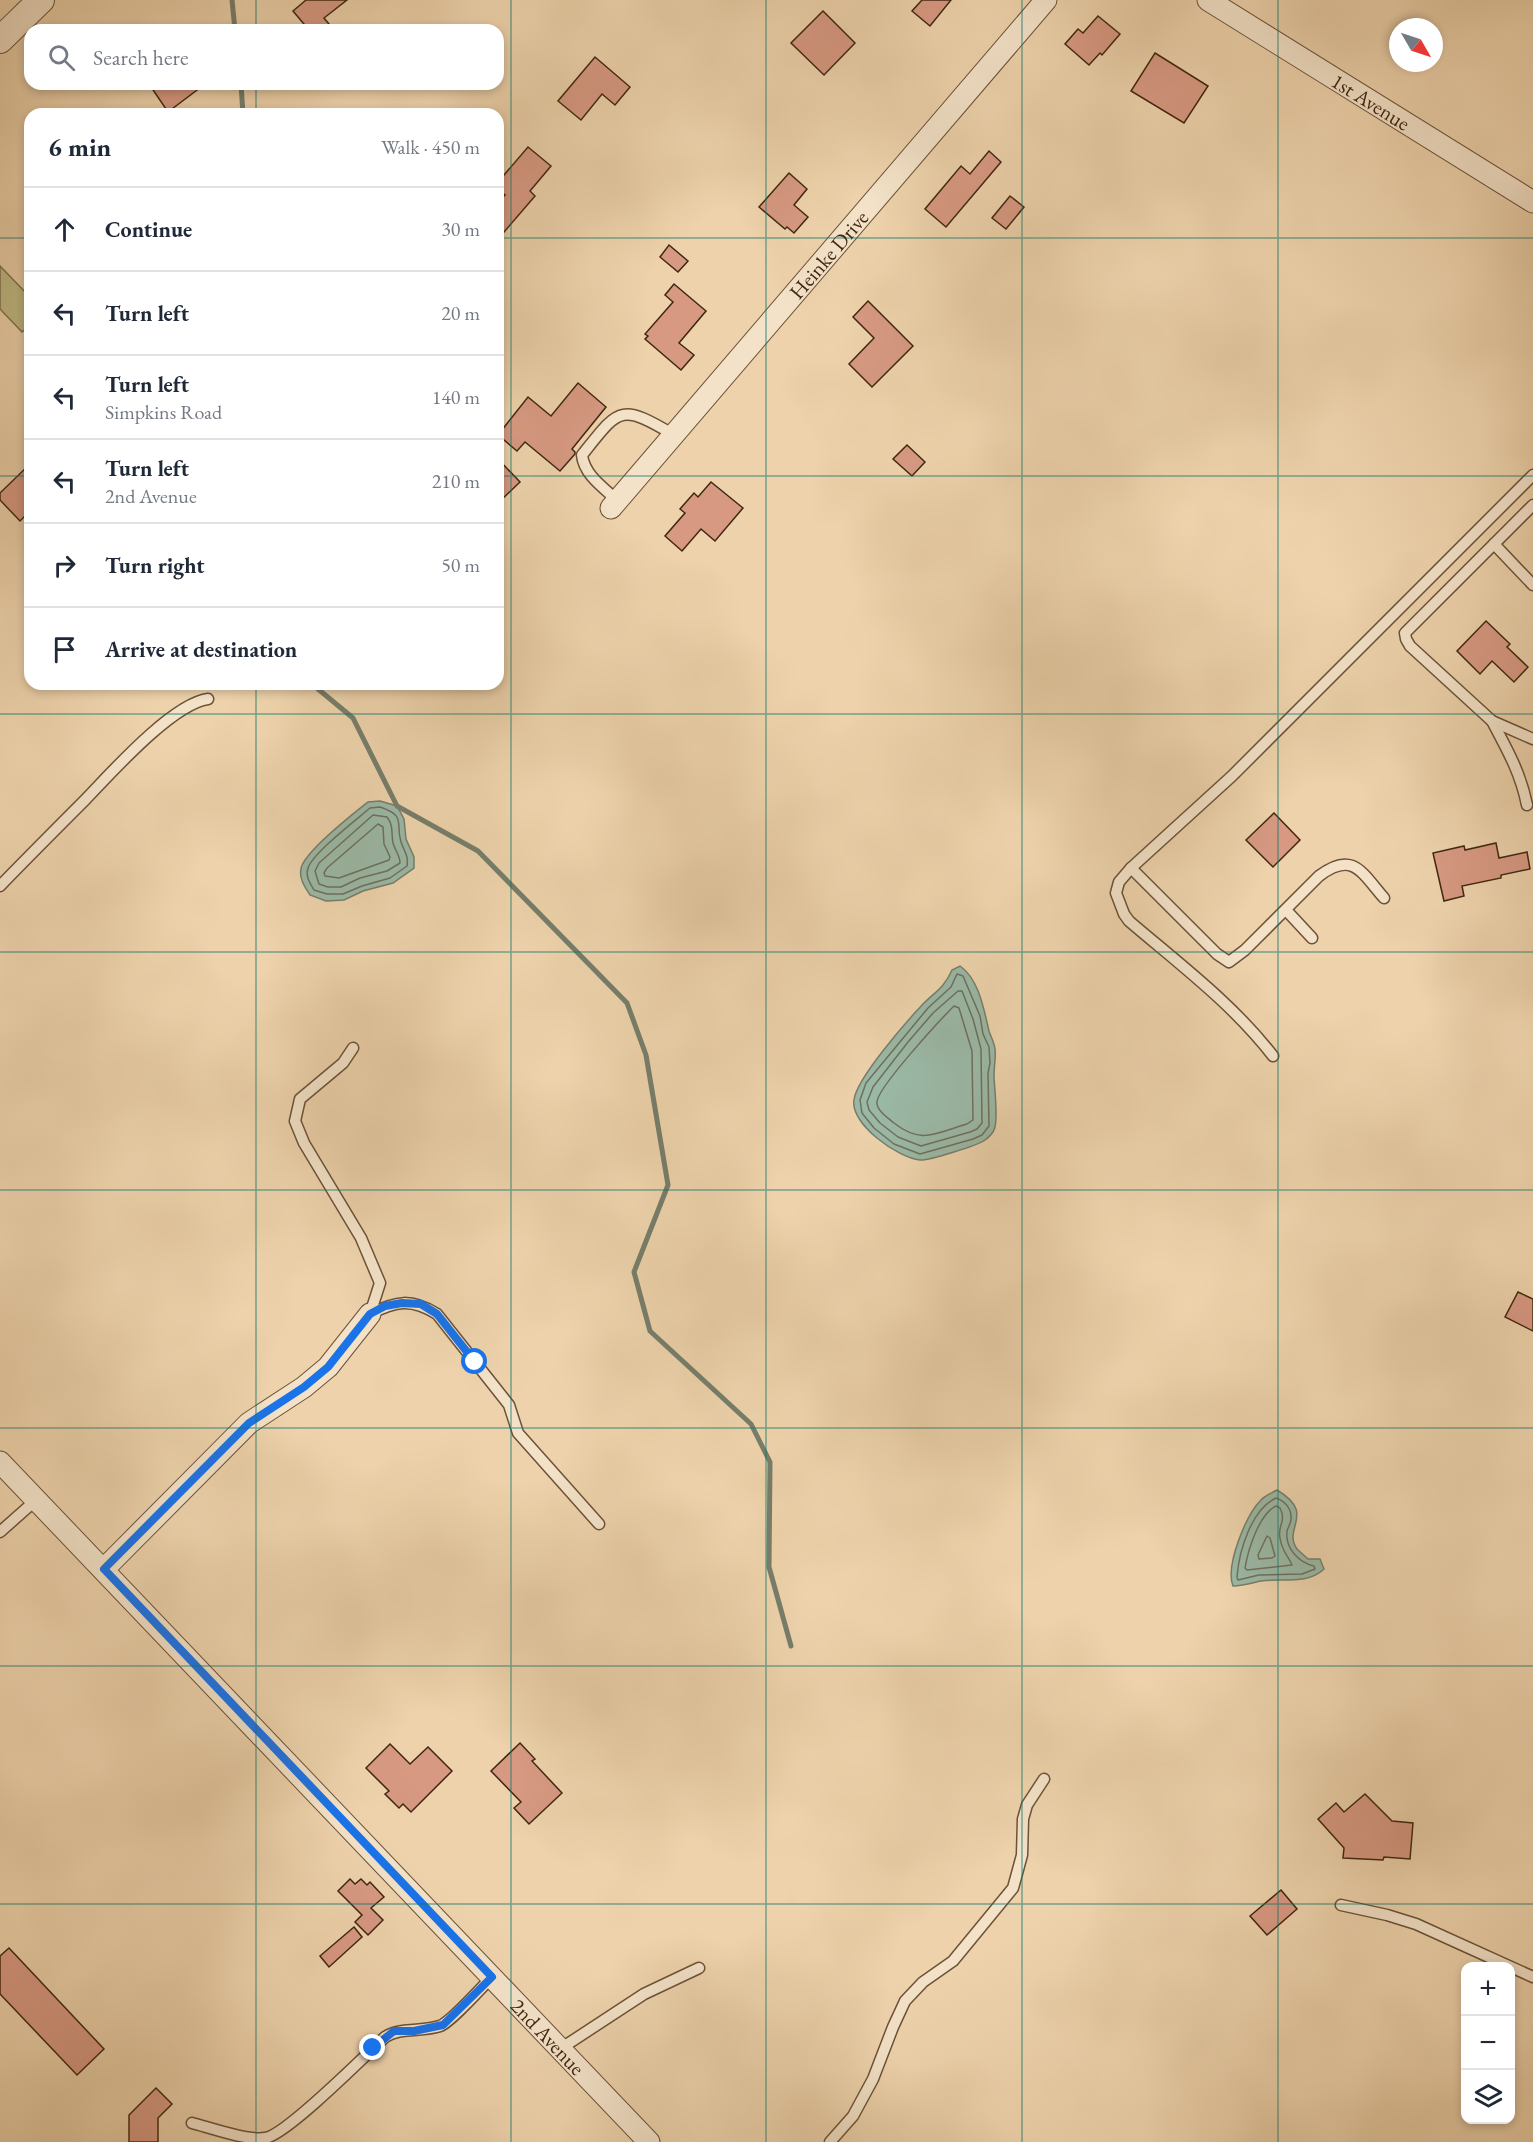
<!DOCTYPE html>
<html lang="en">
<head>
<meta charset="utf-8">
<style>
  :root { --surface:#fff; --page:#f2f2f3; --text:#1f2937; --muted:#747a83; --line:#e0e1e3 }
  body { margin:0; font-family:"EB Garamond",serif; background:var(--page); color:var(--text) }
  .controls { position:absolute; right:18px; bottom:18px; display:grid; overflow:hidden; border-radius:12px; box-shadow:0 3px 9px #0003 }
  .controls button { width:54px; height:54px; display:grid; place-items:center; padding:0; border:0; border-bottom:2px solid var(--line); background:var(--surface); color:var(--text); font:30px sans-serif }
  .compass { position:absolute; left:1389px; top:18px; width:54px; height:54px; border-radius:50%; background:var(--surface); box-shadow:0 3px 9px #0003; rotate:129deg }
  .stop { position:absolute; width:18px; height:18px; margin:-14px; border:4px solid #1a73e8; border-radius:50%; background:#fff }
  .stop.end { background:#1a73e8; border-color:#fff; box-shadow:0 2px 6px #0008 }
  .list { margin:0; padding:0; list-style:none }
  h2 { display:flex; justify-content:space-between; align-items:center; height:78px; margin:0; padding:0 24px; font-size:26px }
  h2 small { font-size:20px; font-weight:400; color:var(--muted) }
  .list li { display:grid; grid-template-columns:39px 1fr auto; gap:18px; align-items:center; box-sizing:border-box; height:84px; padding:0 24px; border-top:2px solid var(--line) }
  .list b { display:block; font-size:22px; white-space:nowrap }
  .list p { margin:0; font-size:20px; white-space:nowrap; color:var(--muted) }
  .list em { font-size:20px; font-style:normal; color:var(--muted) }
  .icon { flex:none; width:33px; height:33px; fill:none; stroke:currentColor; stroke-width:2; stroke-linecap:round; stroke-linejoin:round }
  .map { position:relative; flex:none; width:1533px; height:2142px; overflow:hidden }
  .search { position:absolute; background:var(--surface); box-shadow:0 3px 9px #0003; left:24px; top:24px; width:480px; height:66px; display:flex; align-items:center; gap:15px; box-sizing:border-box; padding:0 21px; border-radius:18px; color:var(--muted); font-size:22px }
  .panel { position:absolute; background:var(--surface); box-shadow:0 3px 9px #0003; left:24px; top:108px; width:480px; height:582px; border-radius:18px }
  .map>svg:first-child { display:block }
</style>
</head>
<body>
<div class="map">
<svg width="1533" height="2142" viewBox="0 0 1533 2142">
  <rect width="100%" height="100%" fill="#edd2ab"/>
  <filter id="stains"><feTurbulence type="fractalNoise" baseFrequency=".00333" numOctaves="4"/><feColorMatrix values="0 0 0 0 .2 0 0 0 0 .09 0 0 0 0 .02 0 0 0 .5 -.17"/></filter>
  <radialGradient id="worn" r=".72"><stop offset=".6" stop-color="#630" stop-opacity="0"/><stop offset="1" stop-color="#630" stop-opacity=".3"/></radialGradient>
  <!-- green -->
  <path fill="#beba85" stroke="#80704c" stroke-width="1.5" d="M0 266 30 297V325L22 332 0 309Z"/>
  <!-- water -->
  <g fill="#9ab8a6" stroke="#767e6b" stroke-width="1.5">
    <path d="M380 801 397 806 404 819 406 839 414 857V868L393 883 363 891 344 900 326 901 310 895C305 887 299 879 301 869 303 853 354 813 368 802Z"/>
    <path d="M960 966C979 979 984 1010 989 1031 991 1037 994 1042 995 1049 996 1058 994 1066 994 1075 994 1087 999 1121 994 1130 993 1133 988 1138 985 1140 979 1145 928 1161 920 1160 898 1158 850 1124 854 1100 856 1079 907 1021 923 1004 936 991 944 988 952 970Z"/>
    <path d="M1277 1490C1317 1514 1282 1528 1297 1549 1300 1552 1305 1556 1308 1559H1320L1324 1569C1307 1585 1283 1578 1261 1581 1252 1583 1243 1586 1233 1586 1225 1566 1246 1515 1261 1500 1265 1495 1272 1493 1277 1490Z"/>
  </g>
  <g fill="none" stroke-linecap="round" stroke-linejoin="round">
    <!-- shore -->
    <g stroke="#6e705c" stroke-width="1.5">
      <path d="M380 807C407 816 395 823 401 842 404 851 409 856 407 866L390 878 362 886 343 894H327L314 890C310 883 305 876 308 868 313 853 356 820 370 808Z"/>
      <path d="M373 815 387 817C394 826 391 833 393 843 395 851 400 855 400 863L387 871 360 878 341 887H328L319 884 315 871 319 863Z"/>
      <path d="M378 824 383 827 384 844 390 857 389 860 339 878 325 876 324 873 327 868Z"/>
      <path d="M957 974 963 976 980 1016 983 1034 989 1047 990 1063 988 1073 989 1126 982 1135 973 1139 920 1154 894 1144 874 1128 862 1113 860 1100 866 1083 928 1008 951 987Z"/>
      <path d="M958 991H962L973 1019 981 1049 982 1123 977 1129 970 1132 921 1146 898 1137 880 1123 869 1110 867 1102 873 1087 908 1042 933 1013Z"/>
      <path d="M954 1006 959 1008 972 1051 973 1120 967 1124C936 1133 922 1145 894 1123 888 1118 876 1110 877 1102 877 1088 941 1019 954 1006Z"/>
      <path d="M1276 1498C1285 1501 1292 1509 1291 1519 1291 1524 1287 1528 1287 1532 1285 1549 1300 1563 1314 1566L1315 1569 1302 1574 1259 1575 1238 1580 1237 1577C1239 1551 1251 1510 1276 1498Z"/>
      <path d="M1276 1506 1280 1508C1287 1522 1277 1525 1280 1538 1282 1552 1288 1555 1292 1565L1247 1570 1245 1568C1248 1550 1259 1514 1276 1506Z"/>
      <path d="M1267 1536 1270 1538 1275 1556 1272 1558 1259 1559 1258 1555Z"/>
    </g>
    <!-- stream -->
    <g stroke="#767e6b" stroke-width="5">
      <path d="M232 0 235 30"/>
      <path d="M241 84 243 114"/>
      <path d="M312 684 353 718 397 806 478 851 627 1003 646 1055 668 1185 634 1272 650 1331 751 1424 770 1462 769 1567 791 1646"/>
    </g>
  </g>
  <!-- building -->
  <g fill="#d79982" stroke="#412712" stroke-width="1.5">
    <path d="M306 0H347L324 18 334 30H309L293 11Z"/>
    <path d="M922 0H951L930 26 912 11Z"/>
    <path d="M823 11 855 43 824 75 791 43Z"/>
    <path d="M1098 16 1120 34 1102 55 1100 53 1089 65 1065 44 1078 29 1083 33Z"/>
    <path d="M1155 53 1208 86 1184 123 1131 91Z"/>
    <path d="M595 57 630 87 615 105 602 94 581 120 558 101Z"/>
    <path d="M149 84H205L168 112Z"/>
    <path d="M528 147 551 166 530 191 535 196 498 239V203L505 195 498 190V182Z"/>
    <path d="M989 151 1001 162 946 227 925 209 961 166 970 174Z"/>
    <path d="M789 173 807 189 794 205 808 217 794 233 787 227 785 229 759 207Z"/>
    <path d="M1010 196 1024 207 1006 229 992 218Z"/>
    <path d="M669 245 688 261 678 272 660 257Z"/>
    <path d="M674 284 706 311 679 343 694 355 681 370 645 339 648 336 645 334 673 302 665 295Z"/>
    <path d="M868 301 913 346 872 387 849 364 874 338 853 317Z"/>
    <path d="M578 383 606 407 572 449 575 452V454L560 471 525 442 517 451 498 435 528 397 551 416Z"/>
    <path d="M907 445 925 462 912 476 893 459Z"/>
    <path d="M498 459 520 482 498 503Z"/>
    <path d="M30 464V511L20 521 0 500V493Z"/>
    <path d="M711 482 743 508 715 541 701 529 682 551 665 536 685 513 680 509 694 493 698 497Z"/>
    <path d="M1486 621 1510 644 1507 647 1528 667 1514 682 1492 661 1480 674 1457 651Z"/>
    <path d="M1274 813 1300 840 1273 867 1246 840Z"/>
    <path d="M1496 843 1499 858 1527 852 1530 869 1501 875V878L1462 886 1464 896 1444 901 1433 853 1464 846 1465 850Z"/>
    <path d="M1518 1292 1533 1299V1331L1505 1317Z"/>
    <path d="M520 1743 535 1759 532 1761 562 1793 529 1824 514 1808 521 1802 491 1771Z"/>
    <path d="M390 1744 410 1764 428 1747 452 1771 411 1812 403 1804 399 1808 385 1794 389 1791 366 1768Z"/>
    <path d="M1365 1794 1392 1821 1413 1823 1410 1859 1384 1857 1383 1860 1343 1858 1344 1848 1318 1819 1336 1803 1344 1812Z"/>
    <path d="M350 1879 355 1884 361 1879 367 1885 370 1882 384 1897 371 1908 383 1920 368 1935 355 1922 362 1915 338 1891Z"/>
    <path d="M1281 1890 1297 1909 1267 1935 1250 1916Z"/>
    <path d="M354 1927 362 1937 329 1967 320 1956Z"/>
    <path d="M9 1948 104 2049 77 2075 0 1994V1956Z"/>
    <path d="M156 2088 172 2104 158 2118V2142H129V2115Z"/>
  </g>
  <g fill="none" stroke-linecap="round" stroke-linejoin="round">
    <!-- service casing -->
    <g stroke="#6c5238" stroke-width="13">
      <g id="service">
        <path d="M618 501C604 488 584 475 582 455 619 409 619 402 674 435"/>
        <path d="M1533 505 1405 633 1406 639 1410 646 1492 721 1533 739"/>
        <path d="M1494 544 1533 585"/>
        <path d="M1492 721C1507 749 1521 774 1527 805"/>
        <path d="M1131 868 1217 954 1229 962 1245 950 1319 876C1353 850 1362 873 1384 898"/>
        <path d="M0 886C28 857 56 829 85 800 111 773 172 704 208 699"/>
        <path d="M1286 910 1312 938"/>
        <path d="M353 1048 343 1063 300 1099 295 1121 304 1143 361 1238 380 1283 370 1314"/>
        <path d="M1273 1056C1233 1004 1178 963 1129 921L1124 914 1116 893 1119 882 1131 868 1232 776 1533 475"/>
        <path d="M370 1314C396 1301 411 1298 437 1314L509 1405 518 1433 599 1524"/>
        <path d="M0 1532 36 1500"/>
        <path d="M1341 1905 1387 1915 1416 1924 1533 1977"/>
        <path d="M560 2049 644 1994 699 1968"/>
        <path d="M192 2123C211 2128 248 2141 265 2138 285 2136 366 2055 385 2037 401 2027 422 2032 440 2026 451 2022 482 1987 492 1977"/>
        <path d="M830 2142 853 2116 873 2079 893 2027 905 2001 923 1982 953 1961 1013 1888 1022 1855 1023 1819 1027 1805 1044 1779"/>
      </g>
    </g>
    <!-- minor casing -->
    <g stroke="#6c5238" stroke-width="23">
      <g id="minor">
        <path id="s1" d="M1208 0 1533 202"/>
        <path id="s2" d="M611 508 1046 0"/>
        <path id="s3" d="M0 1462 649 2142"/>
        <path d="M104 1569 249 1423 304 1387 328 1367 370 1314"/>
      </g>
    </g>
    <!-- tertiary casing -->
    <g stroke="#6c5238" stroke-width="28">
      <path id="tertiary" d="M0 40 41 0"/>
    </g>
    <!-- service -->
    <use href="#service" stroke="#f3e2c8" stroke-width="10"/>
    <!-- minor -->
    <use href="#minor" stroke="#f3e2c8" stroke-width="21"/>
    <!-- tertiary -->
    <use href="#tertiary" stroke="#f3e2c8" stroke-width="26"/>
  </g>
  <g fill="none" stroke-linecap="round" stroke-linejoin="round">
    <!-- route -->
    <path stroke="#1a73e8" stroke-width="8" d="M373 2048 394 2031H414L443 2025 492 1977 104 1569 249 1423 304 1387 328 1367 370 1314 385 1306 402 1303 421 1304 437 1314 475 1362"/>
  </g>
  <!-- grid -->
  <path fill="none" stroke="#0f766e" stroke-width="1.5" stroke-opacity="0.55" d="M256 0V30M511 0V2142M766 0V2142M1022 0V2142M1278 0V2142M256 84V114M0 238H30M498 238H1533M0 476H30M498 476H1533M256 684V2142M0 714H1533M0 952H1533M0 1190H1533M0 1428H1533M0 1666H1533M0 1904H1533"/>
  <g text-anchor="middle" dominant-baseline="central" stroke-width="5" stroke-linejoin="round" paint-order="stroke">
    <!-- street labels -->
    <g font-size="21" fill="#412712" stroke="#f3e2c8">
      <text stroke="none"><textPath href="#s1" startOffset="192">1st Avenue</textPath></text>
      <text stroke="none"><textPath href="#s2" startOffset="334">Heinke Drive</textPath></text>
      <text stroke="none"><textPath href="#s3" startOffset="794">2nd Avenue</textPath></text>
    </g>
  </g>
  <rect width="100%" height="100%" filter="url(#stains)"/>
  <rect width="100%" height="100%" fill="url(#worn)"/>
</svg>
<div class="controls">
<button>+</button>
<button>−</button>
<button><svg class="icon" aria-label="layers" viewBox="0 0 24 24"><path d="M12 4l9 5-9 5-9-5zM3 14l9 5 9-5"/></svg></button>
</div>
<svg class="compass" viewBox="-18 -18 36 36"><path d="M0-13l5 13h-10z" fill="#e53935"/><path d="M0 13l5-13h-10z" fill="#747a83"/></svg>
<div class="stop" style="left:475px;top:1362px"></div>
<div class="stop end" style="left:373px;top:2048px"></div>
<div class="search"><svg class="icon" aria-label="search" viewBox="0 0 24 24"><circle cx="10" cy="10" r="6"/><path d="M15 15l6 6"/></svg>Search here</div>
<section class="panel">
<h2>6 min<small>Walk · 450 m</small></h2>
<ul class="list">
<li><svg class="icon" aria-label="ahead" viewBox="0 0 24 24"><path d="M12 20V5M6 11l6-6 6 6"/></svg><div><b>Continue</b></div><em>30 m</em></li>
<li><svg class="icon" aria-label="left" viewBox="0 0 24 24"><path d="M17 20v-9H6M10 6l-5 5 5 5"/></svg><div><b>Turn left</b></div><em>20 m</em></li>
<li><svg class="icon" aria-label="left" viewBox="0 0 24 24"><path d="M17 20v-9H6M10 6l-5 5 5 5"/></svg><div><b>Turn left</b><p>Simpkins Road</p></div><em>140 m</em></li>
<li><svg class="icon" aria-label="left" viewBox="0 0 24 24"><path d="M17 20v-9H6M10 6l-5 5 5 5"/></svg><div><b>Turn left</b><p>2nd Avenue</p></div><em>210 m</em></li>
<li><svg class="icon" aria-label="right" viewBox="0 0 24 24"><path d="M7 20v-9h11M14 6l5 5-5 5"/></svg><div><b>Turn right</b></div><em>50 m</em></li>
<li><svg class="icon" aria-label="arrive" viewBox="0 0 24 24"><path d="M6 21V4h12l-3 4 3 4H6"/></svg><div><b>Arrive at destination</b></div></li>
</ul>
</section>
</div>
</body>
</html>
